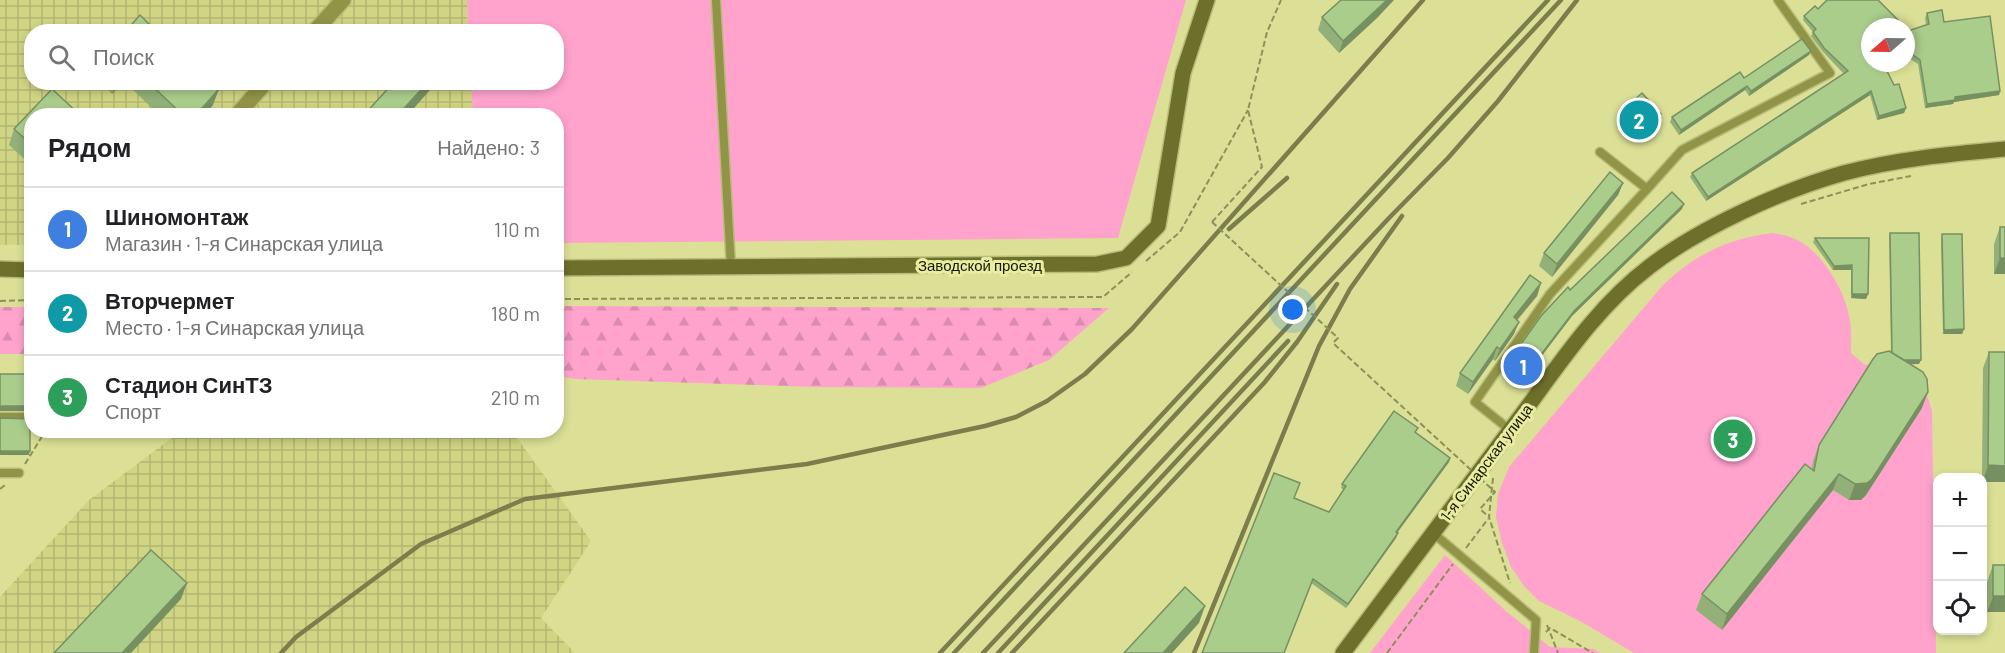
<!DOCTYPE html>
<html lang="ru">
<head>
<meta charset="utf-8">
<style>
  :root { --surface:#fff; --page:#f6f6f6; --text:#202124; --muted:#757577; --line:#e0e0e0; --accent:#6a49c2 }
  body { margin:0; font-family:Barlow,sans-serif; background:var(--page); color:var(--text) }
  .controls { position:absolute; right:18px; bottom:18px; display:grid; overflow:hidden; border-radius:12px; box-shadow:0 3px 9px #0003 }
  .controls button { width:54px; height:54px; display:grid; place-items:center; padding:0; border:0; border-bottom:2px solid var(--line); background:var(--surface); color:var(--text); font:30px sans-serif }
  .compass { position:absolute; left:1861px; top:18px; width:54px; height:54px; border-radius:50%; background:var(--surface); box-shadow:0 3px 9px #0003; rotate:250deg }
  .you { position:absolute; left:1293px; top:310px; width:21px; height:21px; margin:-15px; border:4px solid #fff; border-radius:50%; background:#1a73e8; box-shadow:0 0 0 9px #1a73e833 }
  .badge { display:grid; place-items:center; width:39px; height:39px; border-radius:50%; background:var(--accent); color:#fff; font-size:20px; font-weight:700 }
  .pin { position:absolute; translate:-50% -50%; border:3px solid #fff; box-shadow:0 2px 6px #0006 }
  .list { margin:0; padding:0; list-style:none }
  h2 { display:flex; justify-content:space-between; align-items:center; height:78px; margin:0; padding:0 24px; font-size:26px }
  h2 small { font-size:20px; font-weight:400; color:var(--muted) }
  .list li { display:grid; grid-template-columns:39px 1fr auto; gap:18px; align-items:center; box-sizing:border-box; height:84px; padding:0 24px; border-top:2px solid var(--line) }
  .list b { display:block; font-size:22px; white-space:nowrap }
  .list p { margin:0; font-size:20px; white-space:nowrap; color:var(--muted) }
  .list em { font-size:20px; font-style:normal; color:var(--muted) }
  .icon { flex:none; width:33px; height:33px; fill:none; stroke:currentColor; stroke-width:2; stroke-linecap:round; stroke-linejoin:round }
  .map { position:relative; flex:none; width:2005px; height:653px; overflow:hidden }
  .search { position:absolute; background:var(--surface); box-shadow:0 3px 9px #0003; left:24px; top:24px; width:540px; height:66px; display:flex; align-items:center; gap:15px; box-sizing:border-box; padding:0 21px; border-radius:24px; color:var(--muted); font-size:22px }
  .panel { position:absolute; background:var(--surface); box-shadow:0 3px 9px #0003; left:24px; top:108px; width:540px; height:330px; border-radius:24px }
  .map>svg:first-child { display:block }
</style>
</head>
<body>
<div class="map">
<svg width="2005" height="653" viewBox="0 0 2005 653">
  <defs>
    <pattern id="industrial-grid" width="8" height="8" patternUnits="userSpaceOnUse" patternTransform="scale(1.5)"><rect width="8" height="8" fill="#d0d584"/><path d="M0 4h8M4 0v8" fill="none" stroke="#b2b670"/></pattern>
    <pattern id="forest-firs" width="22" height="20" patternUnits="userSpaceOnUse" patternTransform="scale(1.5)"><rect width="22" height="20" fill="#ffa3cd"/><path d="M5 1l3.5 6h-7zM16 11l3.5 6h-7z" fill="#da8cae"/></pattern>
  </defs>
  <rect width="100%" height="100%" fill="#dbe096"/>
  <!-- industrial -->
  <g fill="url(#industrial-grid)">
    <path d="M0 0H467L468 31 32 32V82L471 83 473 115 32 116 31 245H0Z"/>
    <path d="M181 431H512L591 541 541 618 575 653H0V597L89 500Z"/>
  </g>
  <!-- green -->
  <g fill="#ffa3cd">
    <path d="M467 0H1186L1118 238 557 243 556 116 473 115 471 83 556 82V32L468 31Z"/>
    <path d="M1772 233C1778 234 1785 235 1790 237 1819 246 1844 288 1849 316 1852 327 1851 341 1851 353L1865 365 1879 363 1925 389 1932 411 1936 653H1634L1580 621 1539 601 1524 586 1511 567 1502 543 1496 517 1498 494 1509 467 1663 285C1696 254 1727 239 1772 233Z"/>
    <path d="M1445 555 1506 611 1550 647 1594 649 1600 653H1370Z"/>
  </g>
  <!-- forest -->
  <g fill="url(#forest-firs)">
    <path d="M557 306 1109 308 1049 360 981 388 813 387 577 379 557 376Z"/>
    <rect x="0" y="307" width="31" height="47"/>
  </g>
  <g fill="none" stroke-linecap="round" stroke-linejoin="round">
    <!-- lane casing -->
    <g stroke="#b8bc7b" stroke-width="11">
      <g id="lane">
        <path d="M716 0 731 267"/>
        <path d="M1647 189 1682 150 1830 73 1778 0"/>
        <path d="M0 417H32"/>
        <path d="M1510 430 1475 402 1550 294 1647 189 1600 152"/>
        <path d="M0 473H19"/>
        <path d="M1433 533 1536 620 1534 653"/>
      </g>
    </g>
    <!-- street casing -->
    <g stroke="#b8bc7b" stroke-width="18">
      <g id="street">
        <path d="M314 32 343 0"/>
        <path d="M236 116 266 82"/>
      </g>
    </g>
    <!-- secondary casing -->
    <g stroke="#b8bc7b" stroke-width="18">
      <g id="secondary">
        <path d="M556 268 1097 264 1126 258 1158 226 1183 73 1207 0"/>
        <path d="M0 269 32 270"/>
        <path d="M1343 653C1401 576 1459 498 1517 421 1557 368 1595 308 1649 267 1699 228 1783 190 1844 173 1897 159 1951 154 2005 149"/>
      </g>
    </g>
    <!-- path -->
    <g stroke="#8c905a" stroke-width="2" stroke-dasharray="6 3" stroke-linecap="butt">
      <path d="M1801 204 1869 184 1911 176"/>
      <path d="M1212 222 1262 167 1248 110 1267 32 1281 0"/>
      <path d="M1146 261 1180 232 1248 110"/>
      <path d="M556 299 1103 297 1132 272"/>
      <path d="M0 301 32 300"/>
      <path d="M25 464 46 430"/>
      <path d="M1493 478 1489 517 1510 583"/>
      <path d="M0 489 5 485"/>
      <path d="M1466 548 1488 519"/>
      <path d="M1547 625 1558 653"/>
      <path d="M1546 632 1550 628 1593 653"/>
      <path d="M1387 653 1453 564"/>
    </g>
    <!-- lane -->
    <use href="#lane" stroke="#919447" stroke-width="8"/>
    <!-- street -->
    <use href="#street" stroke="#919447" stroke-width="15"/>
    <!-- secondary -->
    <use href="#secondary" stroke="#6d702a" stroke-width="15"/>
    <!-- rail -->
    <g stroke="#7b7e4c" stroke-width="4.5">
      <path d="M1229 229 1287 178"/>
      <path d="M281 653 296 637 421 544 525 499 807 464 985 426 1016 417 1047 401 1085 374 1132 329 1423 0"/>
      <path d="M940 653 1548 0"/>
      <path d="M954 653 1561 0"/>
      <path d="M983 653 1389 218 1448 158 1498 101 1577 0"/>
      <path d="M998 653 1288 341"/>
      <path d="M1012 653 1264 383 1297 342 1337 284"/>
      <path d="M1194 653 1319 346 1350 289 1402 216"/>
    </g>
    <!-- path-bridge -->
    <path stroke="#8c905a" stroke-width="2" stroke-dasharray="6 3" stroke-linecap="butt" d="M1212 222 1338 338 1333 343 1495 492 1480 509 1489 517"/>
  </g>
  <!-- wall -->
  <g fill="#92b078">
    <path d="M1818 9 1895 63 1887 71 1906 108 1904 113 1877 120 1870 95 1706 201 1690 177 1692 173 1844 74 1823 52 1811 36 1813 32 1803 20 1804 16Z"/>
    <path d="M1927 13 1944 22 2000 91 1999 95 1954 102 1953 104 1925 108 1918 64 1906 56V29L1908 31 1926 25 1925 18Z"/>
    <path d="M1322 17H1378L1339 53 1318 30Z"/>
    <path d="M1809 55 1749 96 1745 90 1679 135 1670 122 1672 117 1744 78Z"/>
    <path d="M100 82H123L112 94Z"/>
    <path d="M125 82H212L213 105 204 116H160Z"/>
    <path d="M1623 110 1661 114 1658 123 1639 139 1620 118Z"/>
    <path d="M32 116V166L9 145 14 129Z"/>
    <path d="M1623 183 1618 195 1552 277 1539 266 1544 253Z"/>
    <path d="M1682 209 1572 316 1522 382 1506 369 1507 364 1570 290Z"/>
    <path d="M2000 227 2005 274H1994V244Z"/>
    <path d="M1890 233 1919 364H1911L1922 408 1866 495 1861 500H1849L1833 490 1722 630 1696 610 1702 594 1812 469 1813 461 1819 445 1891 352 1889 237Z"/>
    <path d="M1942 234 1964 329 1962 334H1943L1941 239Z"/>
    <path d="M1815 238H1869L1868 294 1866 299 1851 298V270H1833L1813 242Z"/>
    <path d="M1541 283 1537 296 1517 320 1514 334 1495 361 1493 359 1468 394 1456 386 1460 373Z"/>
    <path d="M1989 352H2005V482H1983L1982 477 1983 368Z"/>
    <path d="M1416 433 1450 458 1449 462 1397 533 1396 538 1346 608 1311 583 1294 498 1329 512 1344 490 1341 488 1342 484Z"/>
    <path d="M1993 565H2005L1987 612V582Z"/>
  </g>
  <!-- shaded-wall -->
  <g fill="#779062">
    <path d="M1387 0H1394L1378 17 1339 53 1343 41Z"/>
    <path d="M1811 51 1809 55 1749 96 1751 91Z"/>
    <path d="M1892 63H1895L1884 73 1886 69Z"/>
    <path d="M117 82H123L112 94Z"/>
    <path d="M428 82H437L407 116H397Z"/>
    <path d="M1747 86 1745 90 1679 135 1681 130Z"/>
    <path d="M219 89 213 105 204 116H195Z"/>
    <path d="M1871 91 1870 95 1706 201 1708 197Z"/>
    <path d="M2000 91 1999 95 1954 102 1953 104 1925 108 1927 104 1955 97Z"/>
    <path d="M1906 108 1904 113 1877 120 1879 116Z"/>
    <path d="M1661 114 1658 123 1639 139 1642 131Z"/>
    <path d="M1623 183 1618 195 1552 277 1557 264Z"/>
    <path d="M1684 204 1682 209 1572 316 1522 382 1524 377 1574 311Z"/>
    <path d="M2000 258H2005V274H1994Z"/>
    <path d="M1852 265 1851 270H1833L1834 266Z"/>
    <path d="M1541 283 1537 296 1509 330 1514 317Z"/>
    <path d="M1852 294H1868L1866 299 1851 298Z"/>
    <path d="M1519 322 1514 334 1495 361 1500 349Z"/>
    <path d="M1964 329 1962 334H1943L1944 330Z"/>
    <path d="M1497 347 1493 359 1468 394 1473 382Z"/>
    <path d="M1892 360H1921L1919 364 1891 365Z"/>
    <path d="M1928 392 1922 408 1866 495 1861 500H1849L1855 484Z"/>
    <path d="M32 402V407H30L28 411H0V407L2 406Z"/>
    <path d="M0 451H30L29 455H0Z"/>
    <path d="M1450 458 1449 462 1394 537 1396 532Z"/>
    <path d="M1988 465 2005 466V482H1983Z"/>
    <path d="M1839 474 1833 490 1722 630 1727 614Z"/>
    <path d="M1398 533 1396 538 1346 608 1348 604Z"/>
    <path d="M187 583 181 599 131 653H122Z"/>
    <path d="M1993 596H2005V612H1987Z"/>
    <path d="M1205 606 1199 623 1172 653H1163Z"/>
  </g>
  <!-- building -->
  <g fill="#aacd8c" stroke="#779062" stroke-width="1.5">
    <path d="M1341 0H1387L1343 41 1322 17Z"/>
    <path d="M1827 0H1878L1905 27H1870V63H1892L1886 69 1894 85 1899 84 1906 108 1879 116 1871 91 1708 197 1692 173 1848 71 1824 48 1813 32 1816 29 1804 16 1815 6 1818 9Z"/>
    <path d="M1942 10 1944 22 1990 16 2000 91 1955 97V100L1927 104 1920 60 1906 50V29L1908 31 1929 24 1927 13Z"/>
    <path d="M140 15 157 32H125Z"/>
    <path d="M1802 39 1811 51 1751 91 1747 86 1681 130 1672 117 1740 72 1744 78Z"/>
    <path d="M148 82H212L219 89 195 116H184Z"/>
    <path d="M394 82H428L397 116H363Z"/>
    <path d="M52 89 81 116H32V145L14 129Z"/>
    <path d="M1642 93 1661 114 1642 131 1623 110Z"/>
    <path d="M1610 172 1623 183 1557 264 1544 253Z"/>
    <path d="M1672 192 1684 204 1574 311 1524 377 1507 364 1541 316 1568 287 1570 290Z"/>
    <rect x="2000" y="227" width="5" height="31"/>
    <path d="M1890 233H1919L1921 360H1904L1892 353Z"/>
    <path d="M1942 234H1962L1964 329 1944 330Z"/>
    <path d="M1815 238H1869L1868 294H1852V265L1834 266Z"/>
    <path d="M1530 275 1541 283 1514 317 1519 322 1500 349 1497 347 1473 382 1460 373Z"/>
    <path d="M1889 351 1923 372 1927 379 1928 392 1872 479 1867 483 1855 484 1839 474 1727 614 1702 594 1805 464 1814 471 1819 445 1873 359 1877 354Z"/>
    <path d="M1989 352H2005V466L1988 465Z"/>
    <path d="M0 374H32V402H30V406H2L0 407Z"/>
    <path d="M1394 411 1418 428 1415 432 1450 458 1396 532 1398 533 1348 604 1313 579 1284 653H1202L1274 473 1300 483 1294 498 1329 512 1346 486 1342 484Z"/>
    <path d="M0 418 30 419V451H0Z"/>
    <path d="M151 550 187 583 122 653H54Z"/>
    <rect x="1993" y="565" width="12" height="31"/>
    <path d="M1185 587 1205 606 1163 653H1124Z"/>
  </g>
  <g text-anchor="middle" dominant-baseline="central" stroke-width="6" stroke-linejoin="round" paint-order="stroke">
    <!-- street labels -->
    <g font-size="15" fill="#181900" stroke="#e8eda2">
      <text x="980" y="265">Заводской проезд</text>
      <text transform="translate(1486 462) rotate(-53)">1-я Синарская улица</text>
    </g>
  </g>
</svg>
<div class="controls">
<button>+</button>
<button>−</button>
<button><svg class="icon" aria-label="locate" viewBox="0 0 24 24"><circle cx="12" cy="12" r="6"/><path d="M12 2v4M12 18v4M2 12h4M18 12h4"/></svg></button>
</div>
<svg class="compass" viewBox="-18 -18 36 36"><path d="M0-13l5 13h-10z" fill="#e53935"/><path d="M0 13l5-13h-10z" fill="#757577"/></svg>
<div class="you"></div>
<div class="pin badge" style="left:1523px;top:366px;background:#3f7fe0">1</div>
<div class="pin badge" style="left:1639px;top:120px;background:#0f9aa8">2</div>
<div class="pin badge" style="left:1733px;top:439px;background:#2e9e5b">3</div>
<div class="search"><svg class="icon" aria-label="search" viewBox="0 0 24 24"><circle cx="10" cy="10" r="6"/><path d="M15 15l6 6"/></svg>Поиск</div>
<section class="panel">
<h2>Рядом<small>Найдено: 3</small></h2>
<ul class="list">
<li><span class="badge" style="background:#3f7fe0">1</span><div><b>Шиномонтаж</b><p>Магазин · 1-я Синарская улица</p></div><em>110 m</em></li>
<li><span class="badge" style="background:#0f9aa8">2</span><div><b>Вторчермет</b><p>Место · 1-я Синарская улица</p></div><em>180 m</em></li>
<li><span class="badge" style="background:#2e9e5b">3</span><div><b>Стадион СинТЗ</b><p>Спорт</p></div><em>210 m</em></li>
</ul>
</section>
</div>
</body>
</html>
